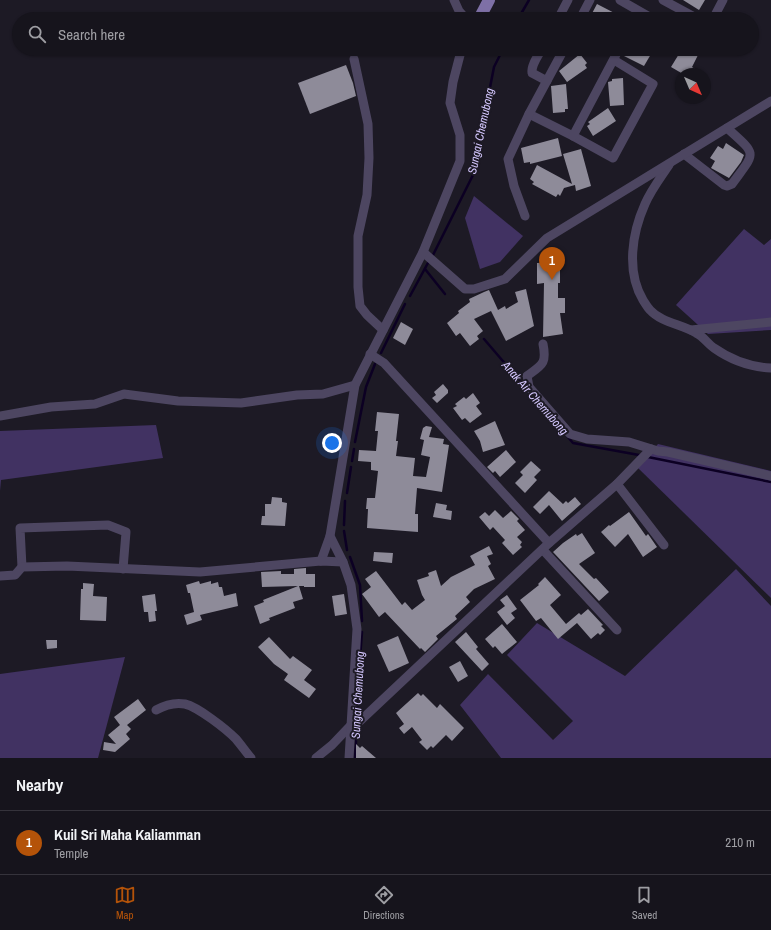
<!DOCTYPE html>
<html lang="en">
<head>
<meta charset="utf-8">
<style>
  :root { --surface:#16141c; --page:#1f1d25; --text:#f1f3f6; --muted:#9e9ea3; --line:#35333b; --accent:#b45309 }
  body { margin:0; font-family:"Archivo Narrow",sans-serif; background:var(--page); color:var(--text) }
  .compass { position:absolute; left:675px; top:68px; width:36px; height:36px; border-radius:50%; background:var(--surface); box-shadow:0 1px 3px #0004; rotate:136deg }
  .you { position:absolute; left:332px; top:443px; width:14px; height:14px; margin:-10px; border:3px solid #fff; border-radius:50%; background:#1a73e8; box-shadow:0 0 0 6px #1a73e833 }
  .badge { display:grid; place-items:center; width:26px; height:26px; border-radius:50%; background:var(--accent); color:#fff; font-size:13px; font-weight:700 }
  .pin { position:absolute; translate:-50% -33px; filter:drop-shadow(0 1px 2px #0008) }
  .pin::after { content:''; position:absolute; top:21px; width:14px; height:12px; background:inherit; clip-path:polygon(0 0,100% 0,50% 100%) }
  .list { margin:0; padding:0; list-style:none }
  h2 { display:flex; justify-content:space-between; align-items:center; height:52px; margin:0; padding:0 16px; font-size:17px }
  h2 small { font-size:13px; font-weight:400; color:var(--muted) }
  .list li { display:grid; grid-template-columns:26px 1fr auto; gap:12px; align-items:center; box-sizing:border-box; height:64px; padding:0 16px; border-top:1px solid var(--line) }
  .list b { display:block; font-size:15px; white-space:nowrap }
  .list p { margin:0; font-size:13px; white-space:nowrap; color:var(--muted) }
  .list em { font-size:13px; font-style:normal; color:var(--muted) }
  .icon { flex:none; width:22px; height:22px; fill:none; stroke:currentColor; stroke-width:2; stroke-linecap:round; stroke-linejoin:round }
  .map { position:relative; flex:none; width:771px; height:758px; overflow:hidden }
  .search { position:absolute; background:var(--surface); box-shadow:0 1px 3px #0004; left:12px; right:12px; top:12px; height:44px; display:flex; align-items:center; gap:10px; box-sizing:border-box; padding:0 14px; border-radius:22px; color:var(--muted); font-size:15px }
  .sheet { height:116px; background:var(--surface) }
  nav { display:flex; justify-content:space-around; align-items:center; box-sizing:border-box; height:56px; border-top:1px solid var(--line); background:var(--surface); font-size:11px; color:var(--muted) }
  nav a { display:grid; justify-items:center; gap:2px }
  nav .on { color:var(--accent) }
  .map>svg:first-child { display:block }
</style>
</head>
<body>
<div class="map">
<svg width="771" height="758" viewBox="0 0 771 758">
  <rect width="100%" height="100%" fill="#1d1a25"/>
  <!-- green -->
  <g fill="#413262">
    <path d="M474 196 523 236 500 262 480 269 465 218Z"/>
    <path d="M744 229 764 245 771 239V330L708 334 676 305Z"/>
    <path d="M156 425 163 458 1 480 0 491V431Z"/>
    <path d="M658 444 771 471V598L638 468Z"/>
    <path d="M736 569 771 606V758H501L460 705 488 674 553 740 573 721 507 655 537 623 625 676Z"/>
    <path d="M125 657 98 758H0V674Z"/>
  </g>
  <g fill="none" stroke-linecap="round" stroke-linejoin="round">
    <!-- stream -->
    <g stroke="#0c0023" stroke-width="2.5">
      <path d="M518 19 529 0"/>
      <path d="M432 257 473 175 494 67 503 49"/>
      <path d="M425 269 445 294"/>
      <path d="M410 296 429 261"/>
      <path d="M484 339 525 387"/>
      <path d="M381 353 405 304"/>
      <path d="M567 436 573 443 639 455"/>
      <path d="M355 442 366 387 375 364"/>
      <path d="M648 457 771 482"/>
      <path d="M352 461 354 449"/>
      <path d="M347 493 351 467"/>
      <path d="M344 525 345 501"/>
      <path d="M344 531 347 550"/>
      <path d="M350 557 360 585 362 621"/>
      <path d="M360 658 362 632"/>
      <path d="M357 720 358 685"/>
      <path d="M355 758 357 725"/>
    </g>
  </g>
  <!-- building -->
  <g fill="#8e8b99">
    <path d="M683 0H705L699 10Z"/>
    <path d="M597 4 626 19H589Z"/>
    <path d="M627 49H654L644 66 624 56Z"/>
    <path d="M682 49H687L698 55 692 67 695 69 692 74H683L671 67Z"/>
    <path d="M580 54 587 63 585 65 587 68 567 82 559 71Z"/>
    <path d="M346 65 353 83 356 96 310 114 298 83Z"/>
    <path d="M623 78 624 105 610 106 608 82 612 81V79Z"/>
    <path d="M566 84 568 109H565V112L553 113 551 86Z"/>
    <path d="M608 108 616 121 593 136 587 126 590 124 588 122Z"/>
    <path d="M558 138 562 156 530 164V162L524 163 521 148Z"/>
    <path d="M726 143 744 155 741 162 729 178 711 168 715 161 710 158 718 146 723 149Z"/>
    <path d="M581 149 591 186 576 191 575 185 564 188 560 196 558 194 556 197 532 184 534 182 530 179 537 165 572 184 563 154Z"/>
    <path d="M560 262V283H558V298H565V313H560L563 334 543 337 544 283 537 284V263Z"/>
    <path d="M526 289 534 326 506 341 491 311 474 319 483 331 477 336 479 339 470 346 460 333 456 336 447 323 459 313 458 311 470 302 469 299 484 292 489 290 498 310 505 306 506 309 518 302 515 292Z"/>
    <path d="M401 322 413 329 405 345 393 338Z"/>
    <path d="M443 384 448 390V393L437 403 432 398 436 395 434 392Z"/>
    <path d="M473 393 480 403 476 406 482 414 470 423 465 418 462 420 453 408 457 406 455 404 464 397 466 399Z"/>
    <path d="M377 412 399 414 396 441H398L396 456 415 458 413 476 426 477 430 457 421 455 424 440 420 439 423 428 426 426 432 427 429 437 444 439 443 444 449 445 442 492 417 488 415 514H418V532L367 528 368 509H366L367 498H375L378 471 371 470V462L358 461 359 450 376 451 378 431H375Z"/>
    <path d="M495 421 505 445 483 452 480 441 474 431Z"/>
    <path d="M506 450 516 462 500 477 495 471 493 473 487 467Z"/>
    <path d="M531 461 541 470 534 477 537 480 525 493 515 483 523 475 520 472Z"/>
    <path d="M549 491 563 504 566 501 568 503 575 497 581 504 562 521 549 505 540 514 533 507Z"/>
    <path d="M272 497 282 498V502L287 503 285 526 261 525 262 516H265V504H271Z"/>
    <path d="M436 503 447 505 446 510 452 511 451 520 433 517Z"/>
    <path d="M495 510 503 518 511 511 519 519 517 521 525 530 517 537 522 542 520 545 522 547 513 555 502 543 505 540 493 527 490 530 479 517 485 512 489 516Z"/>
    <path d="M629 512 646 536 648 534 657 547 643 557 628 534 615 547 601 532 609 525 610 526Z"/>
    <path d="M582 533 595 553 579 564 594 579 596 578 609 592 599 601 553 552 563 543 576 534 577 536Z"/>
    <path d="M489 546 493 554 487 556 491 564 488 566 495 579 474 589 466 597 470 602 455 616 457 619 436 636 438 639 425 652 421 648 420 649 385 612 379 617 362 594 371 587 365 579 376 571 402 605 405 602 412 610 425 600 422 595 417 580 429 576 428 573 436 570 441 586 451 577 475 565 470 556Z"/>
    <path d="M374 552 393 553 392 563 373 561Z"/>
    <path d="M306 568V574H315V587H304V586H299L303 599 293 602 295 608 269 618 270 620 260 624 254 606 264 602 263 600 298 586 262 587 261 572 281 571V574H294V569Z"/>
    <path d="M545 577 561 595 550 605 566 624 579 613 581 615 588 609 603 625 601 626 605 630 600 635 598 633 591 639 577 623 558 639 541 618 536 621 520 600 539 585 538 584Z"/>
    <path d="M199 581 200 584 211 581V584L218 582 219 587H222L224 596 236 593 238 606 200 615 202 620 187 625 184 615 194 612 190 593H188L186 585Z"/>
    <path d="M83 583 94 584 93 596 107 597 106 621 80 620 81 589H83Z"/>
    <path d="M155 594 157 611H155L156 621 149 622 148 612H144L142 596Z"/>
    <path d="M344 594 347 614 335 616 332 596Z"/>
    <path d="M507 595 517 609 511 613 515 618 507 625 497 612 505 606 500 600Z"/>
    <path d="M502 624 517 642 502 654 495 646 493 648 485 639Z"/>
    <path d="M466 632 478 647 476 649 489 664 482 671 455 642Z"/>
    <path d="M398 636 409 663 389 672 377 645Z"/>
    <path d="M269 637 290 659 293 656 312 670 304 680 316 689 309 698 284 680 288 674 274 664 258 647Z"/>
    <path d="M46 640H57V648L47 649Z"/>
    <path d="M460 661 468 676 458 682 449 667Z"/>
    <path d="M418 693 421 696 423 694 437 708 440 704 464 728 452 741 446 735 433 748 431 746 427 750 419 742 422 740 412 727 404 734 399 728 404 724 396 713Z"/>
    <path d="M138 699 146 710 127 725 131 729 126 734 130 739 115 752 103 750 104 742 116 744 108 735 120 725 114 717Z"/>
    <path d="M356 744 360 748 362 746 376 758H356Z"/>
  </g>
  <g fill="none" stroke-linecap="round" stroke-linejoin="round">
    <!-- minor -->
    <g stroke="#4d4661" stroke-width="9">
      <path d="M454 0 459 11 466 19"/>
      <path d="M620 0 653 19"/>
      <path d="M663 0 698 19"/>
      <path d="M558 19 568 0"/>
      <path d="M580 19 590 0"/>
      <path d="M713 19 723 0"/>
      <path d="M542 49C538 56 531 65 532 73L547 81"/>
      <path d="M354 59 368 124 369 158 367 195 358 236V287L360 306 367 315 383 330"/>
      <path d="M529 114 573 136 613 158 653 84 614 60"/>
      <path d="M573 136 619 49"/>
      <path d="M684 154 724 185 727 186 732 184C756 151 758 156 727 128"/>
      <path d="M669 165C661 177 651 190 645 204 632 233 626 271 643 300 645 303 647 307 650 310 662 323 681 324 696 333 703 336 708 344 714 348 731 360 751 367 771 368"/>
      <path d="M525 216 514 186 508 159 529 114 564 49"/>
      <path d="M423 252 465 289H474L505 279 547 238 771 101"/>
      <path d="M691 330 771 322"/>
      <path d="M543 344C547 364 542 365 527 376L529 387 570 434 587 439 629 442 658 451 668 452 771 476"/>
      <path d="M370 354 384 363 549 543"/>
      <path d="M0 416 51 407 95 404 124 394 178 401 241 403 297 395 323 394 355 385"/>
      <path d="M617 484 664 545"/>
      <path d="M543 550 617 630"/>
      <path d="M321 561 330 536"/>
      <path d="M22 567 20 528 108 525 126 532 123 569"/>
      <path d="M0 576 15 575 22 567 67 566 200 572 321 561 343 562"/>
      <path d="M156 710C165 705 174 702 185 704 198 707 226 729 236 739 241 745 246 752 251 758"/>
      <path d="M316 758 332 745 352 724 360 721 549 543 617 484 651 449"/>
      <path d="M349 758 357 629 351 585 343 562 330 536 355 385 423 252 460 161V135L450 103 453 82 460 55 463 49"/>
    </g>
    <!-- major -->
    <path stroke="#7e70a6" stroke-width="12" d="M479 19 489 0"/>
  </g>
  <g text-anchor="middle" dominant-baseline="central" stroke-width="4" stroke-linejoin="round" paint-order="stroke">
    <!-- water labels -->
    <g font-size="12" font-style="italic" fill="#d4c7fe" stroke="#1d1a25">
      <text transform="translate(481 131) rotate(-78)">Sungai Chemubong</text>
      <text transform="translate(535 398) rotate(49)">Anak Air Chemubong</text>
      <text transform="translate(358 695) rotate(-87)">Sungai Chemubong</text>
    </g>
  </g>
</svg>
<svg class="compass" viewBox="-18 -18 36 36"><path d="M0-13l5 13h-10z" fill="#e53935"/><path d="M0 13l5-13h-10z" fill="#9e9ea3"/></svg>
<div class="you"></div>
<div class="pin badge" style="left:552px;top:280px">1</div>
<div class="search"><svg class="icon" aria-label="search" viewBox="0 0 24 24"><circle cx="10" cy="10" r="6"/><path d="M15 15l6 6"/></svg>Search here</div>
</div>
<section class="sheet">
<h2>Nearby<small></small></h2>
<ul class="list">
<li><span class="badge">1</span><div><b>Kuil Sri Maha Kaliamman</b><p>Temple</p></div><em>210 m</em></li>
</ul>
</section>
<nav>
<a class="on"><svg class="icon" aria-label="map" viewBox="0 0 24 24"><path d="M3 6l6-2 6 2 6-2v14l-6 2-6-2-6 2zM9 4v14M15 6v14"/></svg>Map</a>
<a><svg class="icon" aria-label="directions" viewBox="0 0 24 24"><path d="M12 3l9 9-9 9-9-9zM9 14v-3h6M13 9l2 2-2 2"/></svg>Directions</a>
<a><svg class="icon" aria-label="saved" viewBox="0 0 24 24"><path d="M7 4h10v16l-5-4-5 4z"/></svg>Saved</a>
</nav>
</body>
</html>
